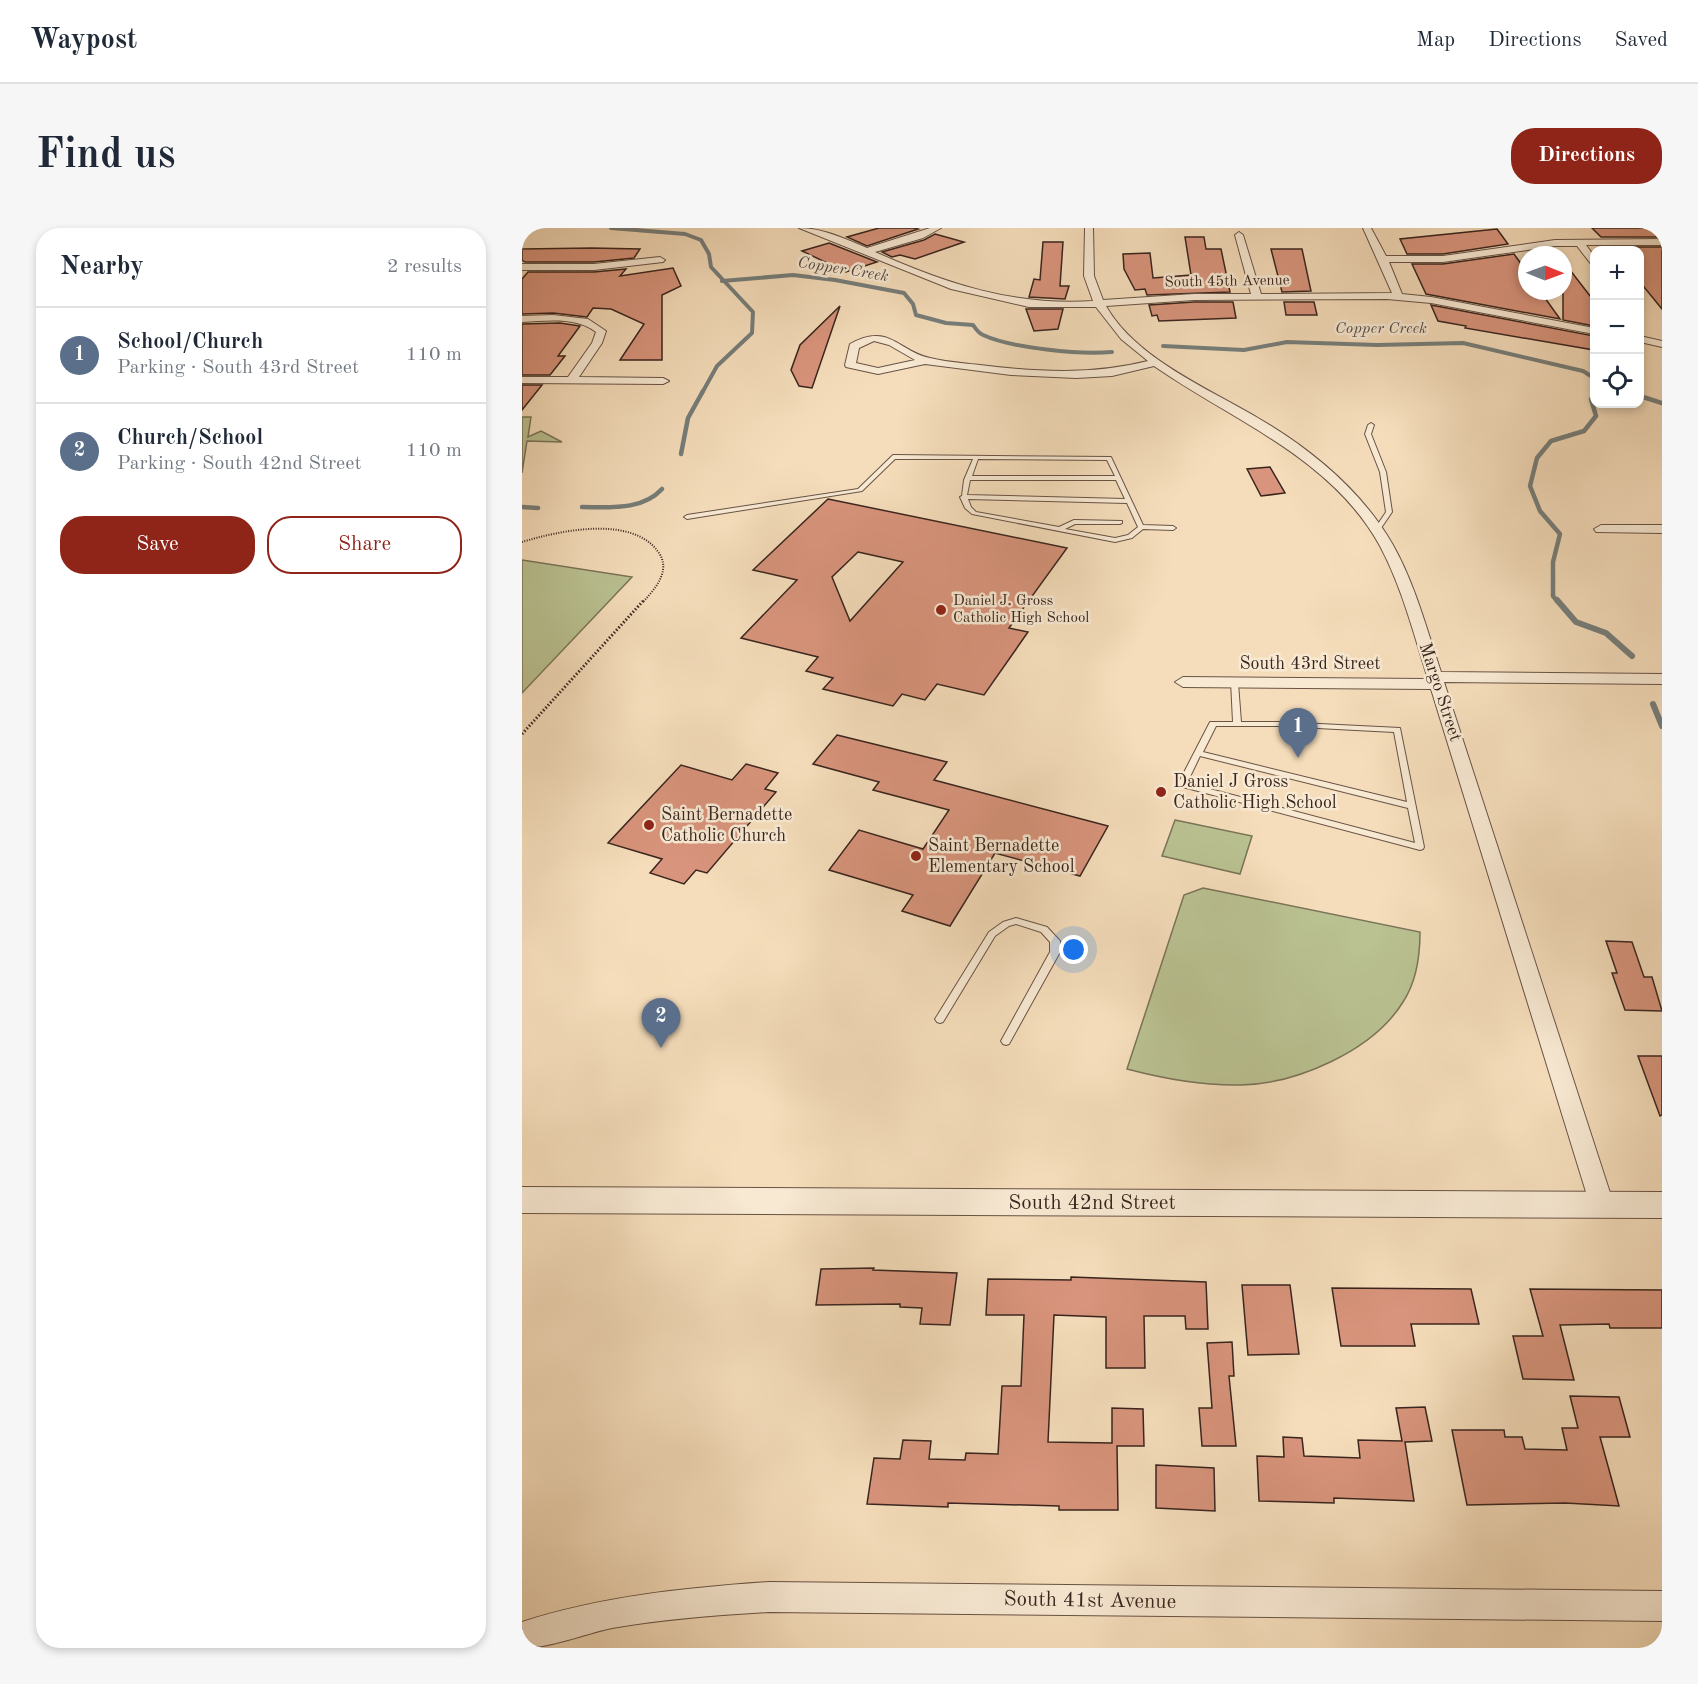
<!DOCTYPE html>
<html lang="en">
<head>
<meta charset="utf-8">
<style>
  :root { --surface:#fff; --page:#f6f6f7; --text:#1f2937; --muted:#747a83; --line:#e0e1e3; --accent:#8f2418 }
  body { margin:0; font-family:"Old Standard TT",serif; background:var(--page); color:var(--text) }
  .controls { position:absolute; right:18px; top:18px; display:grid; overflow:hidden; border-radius:12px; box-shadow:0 3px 9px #0003 }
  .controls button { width:54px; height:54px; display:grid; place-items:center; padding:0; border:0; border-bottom:2px solid var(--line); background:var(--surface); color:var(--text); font:30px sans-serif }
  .compass { position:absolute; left:996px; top:18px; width:54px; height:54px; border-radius:50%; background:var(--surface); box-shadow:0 3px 9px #0003; rotate:91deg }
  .you { position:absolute; left:552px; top:722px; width:21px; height:21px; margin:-15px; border:4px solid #fff; border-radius:50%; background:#1a73e8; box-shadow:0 0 0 9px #1a73e833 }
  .badge { display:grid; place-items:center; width:39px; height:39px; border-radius:50%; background:var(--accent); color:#fff; font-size:20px; font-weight:700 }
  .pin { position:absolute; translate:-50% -50px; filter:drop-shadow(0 2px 3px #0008) }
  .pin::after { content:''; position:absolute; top:32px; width:21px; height:18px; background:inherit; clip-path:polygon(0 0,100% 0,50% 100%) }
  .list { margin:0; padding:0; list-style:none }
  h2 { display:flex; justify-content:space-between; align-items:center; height:78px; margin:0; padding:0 24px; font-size:26px }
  h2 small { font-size:20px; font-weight:400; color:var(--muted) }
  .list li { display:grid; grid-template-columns:39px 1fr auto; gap:18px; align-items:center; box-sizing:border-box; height:96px; padding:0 24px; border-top:2px solid var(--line) }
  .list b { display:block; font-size:22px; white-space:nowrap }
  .list p { margin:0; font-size:20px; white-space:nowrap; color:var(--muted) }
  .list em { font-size:20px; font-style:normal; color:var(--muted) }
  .actions { display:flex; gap:12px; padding:18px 24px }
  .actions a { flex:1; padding:14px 0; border:2px solid var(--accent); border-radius:24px; text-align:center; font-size:21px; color:var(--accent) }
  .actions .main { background:var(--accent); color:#fff }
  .icon { flex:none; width:33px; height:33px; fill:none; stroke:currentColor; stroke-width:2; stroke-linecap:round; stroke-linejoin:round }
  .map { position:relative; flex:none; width:1140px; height:1420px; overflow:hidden; border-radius:24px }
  header { display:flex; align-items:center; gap:36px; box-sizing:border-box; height:84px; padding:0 30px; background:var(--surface); border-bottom:2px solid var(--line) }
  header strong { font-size:28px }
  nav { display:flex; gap:33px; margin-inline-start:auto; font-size:21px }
  .intro { display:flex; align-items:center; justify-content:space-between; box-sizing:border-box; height:144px; padding:0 36px }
  h1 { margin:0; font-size:42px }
  .button { padding:15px 27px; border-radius:24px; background:var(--accent); color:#fff; font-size:21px; font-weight:700 }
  main { display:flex; gap:36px; padding:0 36px }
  aside { flex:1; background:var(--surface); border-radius:24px; box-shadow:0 3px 9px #0003 }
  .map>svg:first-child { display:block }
</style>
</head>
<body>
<header>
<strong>Waypost</strong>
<nav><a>Map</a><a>Directions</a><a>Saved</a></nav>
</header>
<div class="intro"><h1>Find us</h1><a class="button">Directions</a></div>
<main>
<aside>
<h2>Nearby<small>2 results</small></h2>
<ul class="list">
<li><span class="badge" style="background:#5c6f8a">1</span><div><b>School/Church</b><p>Parking · South 43rd Street</p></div><em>110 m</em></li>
<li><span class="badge" style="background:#5c6f8a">2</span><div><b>Church/School</b><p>Parking · South 42nd Street</p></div><em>110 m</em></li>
</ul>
<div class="actions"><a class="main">Save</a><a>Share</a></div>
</aside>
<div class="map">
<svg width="1140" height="1420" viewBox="0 0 1140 1420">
  <rect width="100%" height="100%" fill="#f5ddbb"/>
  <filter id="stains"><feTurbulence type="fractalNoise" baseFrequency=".00333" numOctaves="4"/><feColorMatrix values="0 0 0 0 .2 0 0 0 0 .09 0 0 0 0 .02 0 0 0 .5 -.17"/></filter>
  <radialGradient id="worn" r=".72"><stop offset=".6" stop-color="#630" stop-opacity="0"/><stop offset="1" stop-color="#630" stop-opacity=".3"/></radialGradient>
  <!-- green -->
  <g fill="#bac292" stroke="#7a7458" stroke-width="1.5">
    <path d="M0 189H9L6 209 19 203 40 214 5 213 0 245Z"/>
    <path d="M0 332 110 349 0 465Z"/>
    <path d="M653 592 730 608 718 646 640 628Z"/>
    <path d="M681 660 898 704C898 728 895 753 881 774 851 823 774 856 719 857 680 858 643 851 605 841L662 667Z"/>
  </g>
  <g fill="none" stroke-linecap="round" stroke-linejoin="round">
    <!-- stream-far2 -->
    <g stroke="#767e7b" stroke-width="4">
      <path d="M89 0 163 6 179 12 187 26 189 39 231 84 230 105 195 138 180 165"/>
      <path d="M200 53 271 47 313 52 382 65 391 76 394 87 424 95 451 97C454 101 456 105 461 107 489 120 559 127 590 124"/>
      <path d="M641 118 722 122 765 114 855 117 941 115 1061 143 1072 150"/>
    </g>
    <!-- stream-far1 -->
    <g stroke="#767e7b" stroke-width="4.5">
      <path d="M1118 168 1140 175"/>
      <path d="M159 226 166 190 181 163"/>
      <path d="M0 279 16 280"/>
      <path d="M60 279C87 279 120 283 140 261"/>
      <path d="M1036 374 1031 368V334L1038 306 1018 283 1008 258 1015 230 1029 213 1062 203 1074 188 1069 171 1072 168"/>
    </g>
    <!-- stream -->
    <g stroke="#767e7b" stroke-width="6">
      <path d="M1035 372 1054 394 1084 405 1110 428"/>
      <path d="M1131 476 1140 498"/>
    </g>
  </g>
  <!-- building -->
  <g fill="#d8947c" stroke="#39251e" stroke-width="1.5" fill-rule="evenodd">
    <path d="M357 0H392L396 1 345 18 325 9Z"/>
    <path d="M1070 0H1130L1138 9H1079Z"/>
    <path d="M975 1 986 16 921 26H885L878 11Z"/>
    <path d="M413 6 442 14 393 31 378 27 370 29 360 24 402 12Z"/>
    <path d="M663 9H682L684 21H699L708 64 625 67 623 61 613 62 602 41 601 26 628 25 631 50 669 47Z"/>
    <path d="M521 14H541L538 58H547L543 71 507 69 512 51 518 52Z"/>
    <path d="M307 15 355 34 324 44 280 23Z"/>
    <path d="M1088 19H1140V81L1122 59H1118V22H1091Z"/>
    <path d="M0 21 70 20 118 21 112 30 72 34H3L0 32Z"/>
    <path d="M749 21H780L789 63 760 64Z"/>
    <path d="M992 26 1005 44V63H1018L1038 91 904 66 890 36H921Z"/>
    <path d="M1041 33 1072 73V98L1041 92Z"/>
    <path d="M151 40 159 58 140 67V132H98L122 96 89 81 71 80 65 89 31 85 0 86V51L6 44H72L104 41 98 48Z"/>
    <path d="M672 74H711L714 90 637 93 635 87 630 88 627 77Z"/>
    <path d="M762 74H792L795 87H764Z"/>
    <path d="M909 77 1072 108V122L943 100 944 98 916 93Z"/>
    <path d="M318 78 290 160 277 158 269 142 278 117Z"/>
    <path d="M504 81H541L536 101 512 103Z"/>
    <path d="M38 95 58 98 36 128H43L28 147H0V96Z"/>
    <path d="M0 157H20L0 182Z"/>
    <path d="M748 239 763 265 739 268 725 241Z"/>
    <path d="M306 271 545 320 487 400 506 404 462 467 415 456 403 472 380 466 371 478 301 461 311 450 284 443 296 429 219 410 275 352 231 342ZM336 324 381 334 328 393 310 349Z"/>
    <path d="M315 507 425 534 412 552 586 598 558 648 473 625 428 698 380 683 391 667 307 642 337 602 401 621 427 582 351 562 357 554 291 536Z"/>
    <path d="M224 536 256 545 243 561 254 564 185 645 174 642 162 656 128 645 140 631 86 615 159 537 210 552Z"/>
    <path d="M1084 713 1110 714 1122 749H1130L1140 783 1103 782 1090 745H1095Z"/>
    <path d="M1116 828H1140V887L1138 888Z"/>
    <path d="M352 1040 351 1042 435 1045 428 1097 398 1096 400 1080 378 1079V1076L294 1077 299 1041Z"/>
    <path d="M549 1049 684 1054 686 1101H664L663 1088H622L623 1140H584V1089L532 1087 526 1214 590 1215V1180L621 1181 622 1218H595L596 1282H537V1278L426 1275V1279L345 1276 352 1230 378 1231 381 1212 409 1213 407 1231 443 1232 444 1225 476 1226 480 1158H499L502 1087H464L466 1051 549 1052Z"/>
    <path d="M720 1057H768L777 1126 726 1127Z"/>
    <path d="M810 1060 949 1061 957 1096H889L893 1118H819Z"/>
    <path d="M1008 1061 1140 1062V1100H1088L1087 1096 1038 1097 1052 1152 1001 1151 991 1108H1021Z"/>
    <path d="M710 1114 712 1148H707L714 1218H680L677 1180H690L685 1115Z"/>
    <path d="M1048 1168 1097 1169 1108 1209H1078L1097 1278 1043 1275 945 1277 930 1202H982L983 1209H1000L1003 1221 1045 1222 1040 1200H1056Z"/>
    <path d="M903 1179 910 1213 883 1214 892 1273 812 1270V1275L737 1273 735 1228 762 1229 761 1209 780 1210 782 1228 838 1230 836 1212 880 1213 874 1180Z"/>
    <path d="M634 1237 692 1240 693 1283 634 1280Z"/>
  </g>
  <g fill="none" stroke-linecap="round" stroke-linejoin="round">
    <!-- service casing -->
    <g stroke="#685345" stroke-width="2">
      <g id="service">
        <path d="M849 195 852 197 849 206 864 244 870 284 857 303 855 304 852 302 864 284 858 244 843 206 846 197Z"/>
        <path d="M371 227 589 229 621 297 651 298 654 300 651 302 621 301 610 310 593 314 450 286 443 280 438 269 440 268 442 252 451 231H373L340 263 165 291 162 289 165 287 336 261ZM456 231 585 232 593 248H450ZM448 252H594L603 271 445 267ZM446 271 605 275 616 299 606 307 593 310 543 301 553 296H598L600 295V293L552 292 537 299 454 284 449 279Z"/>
        <path d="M709 453H712L716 455 719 494H757L878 500 902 619 901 621 898 622 657 558 656 556 688 494H711ZM694 498H757L872 504 885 574 681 524ZM678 528 886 580 893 615 665 555Z"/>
        <path d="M494 690 525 699 538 713V724L487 816 484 817 481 816 479 813 528 724V714L519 704 494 696 487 698 473 708 421 794 418 795 415 794 413 791 415 788 467 704 481 694Z"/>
      </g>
    </g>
    <!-- minor casing -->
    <g stroke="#685345" stroke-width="2">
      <g id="minor">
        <path d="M277 0C301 0 323 11 345 20L408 0H419L401 10 353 24C425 56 491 78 571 73L562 48 563 0H571L572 48 581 72 672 66H729L713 7 717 4 721 7 739 66 870 65 841 0H849L864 28H921L1033 12 1140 11V17H1064L1072 28V37L1069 36 1055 18H1033L921 34H867L880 66 909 69 1072 100V106L909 75 865 71 672 72 584 78C613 130 687 161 736 190 789 221 840 263 871 317 893 356 905 402 919 444L1140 446V456L922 454 1092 977 1088 985 1080 988 1072 985 1068 977 909 461 661 459 653 454 661 449 906 451C892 407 880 359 858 318 809 229 711 193 632 138L590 148 554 150 489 147 403 136 356 146 324 139 323 137 328 116C367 94 376 123 408 130 424 134 441 135 458 137 515 144 570 147 626 133L599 111 574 79H507L429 61ZM352 113 367 117 393 132 356 140 334 135 337 120Z"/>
        <path d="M138 29 143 32 141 34 72 42H0V36H72Z"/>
        <path d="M31 87 66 91 84 103 80 115 57 149 141 150 147 153 141 156 0 155V149H46L70 115 74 104C53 88 24 93 0 94V88Z"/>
        <path d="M1118 108 1140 113V119L1118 114Z"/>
        <path d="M1079 297H1140V305L1074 304 1072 301Z"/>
        <path d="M247 1354 1140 1363V1393L247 1384C195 1387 142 1391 90 1400 62 1406 28 1420 0 1420V1394C81 1368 163 1360 247 1354Z"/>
      </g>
    </g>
    <!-- tertiary casing -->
    <g stroke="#685345" stroke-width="2">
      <path id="tertiary" d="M0 959 1140 964V990L0 985Z"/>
    </g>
    <!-- path-far1 -->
    <path stroke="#39251e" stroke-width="2" stroke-dasharray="1 1.5" stroke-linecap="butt" d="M0 314C36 303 111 286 137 325 149 343 133 361 121 374"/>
    <!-- path -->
    <path stroke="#39251e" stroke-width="3" stroke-dasharray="1.5 2" stroke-linecap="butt" d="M0 506 122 372"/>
    <!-- service -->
    <use href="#service" fill="#f8e9d3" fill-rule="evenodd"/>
    <!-- minor -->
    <use href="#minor" fill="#f8e9d3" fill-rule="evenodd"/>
    <!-- tertiary -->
    <use href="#tertiary" fill="#f8e9d3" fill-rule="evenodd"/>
  </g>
  <!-- markers -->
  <g fill="#8f2418" stroke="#f8e9d3" stroke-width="2">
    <circle cx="419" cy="382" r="6"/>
    <circle cx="639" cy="564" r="6"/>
    <circle cx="127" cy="597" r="6"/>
    <circle cx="394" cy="628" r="6"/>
  </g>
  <g text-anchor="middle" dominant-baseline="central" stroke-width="5" stroke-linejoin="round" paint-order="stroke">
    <!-- far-street labels -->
    <g font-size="15" fill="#39251e" stroke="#f8e9d3">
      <text transform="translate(705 54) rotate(-1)">South 45th Avenue</text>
    </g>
    <!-- far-poi labels -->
    <g font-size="15" fill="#39251e" stroke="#f8e9d3" text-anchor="start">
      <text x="431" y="373">Daniel J. Gross<tspan x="431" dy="17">Catholic High School</tspan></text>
    </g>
    <!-- far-water labels -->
    <g font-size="16" font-style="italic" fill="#524a45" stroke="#f8e9d3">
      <text transform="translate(321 42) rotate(9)">Copper Creek</text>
      <text x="859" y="101">Copper Creek</text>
    </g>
    <!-- street labels -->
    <g font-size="18" fill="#39251e" stroke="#f8e9d3">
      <text x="788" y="436">South 43rd Street</text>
      <text transform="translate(918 464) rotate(72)">Margo Street</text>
    </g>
    <!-- poi labels -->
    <g font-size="18" fill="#39251e" stroke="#f8e9d3" text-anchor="start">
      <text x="651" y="554">Daniel J Gross<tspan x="651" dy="21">Catholic High School</tspan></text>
      <text x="139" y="587">Saint Bernadette<tspan x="139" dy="21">Catholic Church</tspan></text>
      <text x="406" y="618">Saint Bernadette<tspan x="406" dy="21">Elementary School</tspan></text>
    </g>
    <!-- near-street labels -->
    <g font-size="21" fill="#39251e" stroke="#f8e9d3">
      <text x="570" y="975">South 42nd Street</text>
      <text transform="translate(568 1373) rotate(1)">South 41st Avenue</text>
    </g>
  </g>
  <rect width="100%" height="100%" filter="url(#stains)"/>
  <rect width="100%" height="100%" fill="url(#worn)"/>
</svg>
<div class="controls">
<button>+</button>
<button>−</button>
<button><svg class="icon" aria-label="locate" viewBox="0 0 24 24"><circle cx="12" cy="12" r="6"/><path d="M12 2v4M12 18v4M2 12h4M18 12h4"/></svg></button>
</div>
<svg class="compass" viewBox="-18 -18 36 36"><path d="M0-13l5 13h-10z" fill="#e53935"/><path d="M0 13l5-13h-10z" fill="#747a83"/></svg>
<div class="you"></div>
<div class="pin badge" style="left:776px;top:530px;background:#5c6f8a">1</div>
<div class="pin badge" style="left:139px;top:820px;background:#5c6f8a">2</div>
</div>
</main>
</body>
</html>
